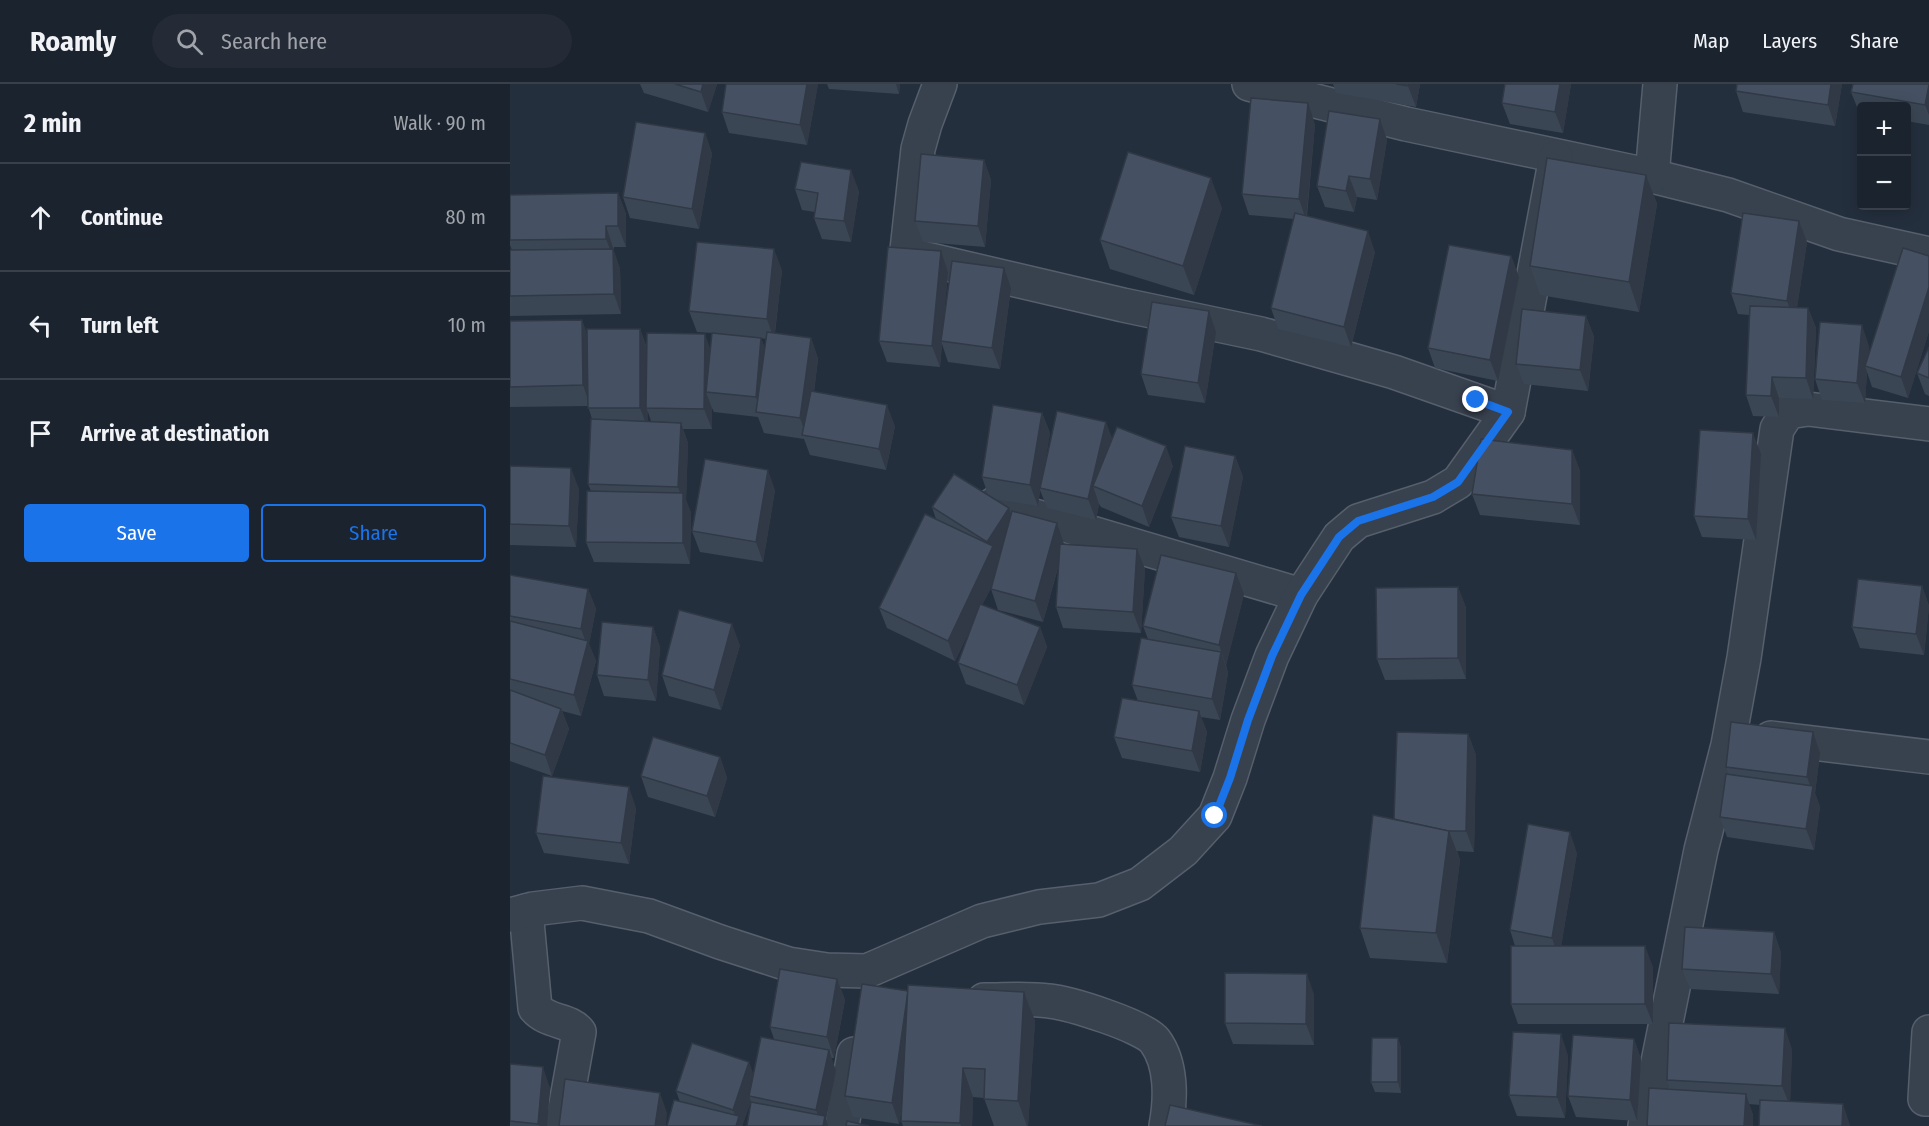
<!DOCTYPE html>
<html lang="en">
<head>
<meta charset="utf-8">
<style>
  :root { --surface:#1b232e; --page:#242b36; --text:#f1f3f6; --muted:#a0a4aa; --line:#39404a; --accent:#1a73e8 }
  body { margin:0; font-family:"Fira Sans Condensed",sans-serif; background:var(--page); color:var(--text) }
  .controls { position:absolute; right:18px; top:18px; display:grid; overflow:hidden; border-radius:6px; box-shadow:0 3px 15px #0003 }
  .controls button { width:54px; height:54px; display:grid; place-items:center; padding:0; border:0; border-bottom:2px solid var(--line); background:var(--surface); color:var(--text); font:30px sans-serif }
  .stop { position:absolute; width:18px; height:18px; margin:-14px; border:4px solid #1a73e8; border-radius:50%; background:#fff }
  .stop.end { background:#1a73e8; border-color:#fff; box-shadow:0 2px 6px #0008 }
  .list { margin:0; padding:0; list-style:none }
  h2 { display:flex; justify-content:space-between; align-items:center; height:78px; margin:0; padding:0 24px; font-size:26px }
  h2 small { font-size:20px; font-weight:400; color:var(--muted) }
  .list li { display:grid; grid-template-columns:39px 1fr auto; gap:18px; align-items:center; box-sizing:border-box; height:108px; padding:0 24px; border-top:2px solid var(--line) }
  .list b { display:block; font-size:22px; white-space:nowrap }
  .list em { font-size:20px; font-style:normal; color:var(--muted) }
  .actions { display:flex; gap:12px; padding:18px 24px }
  .actions a { flex:1; padding:14px 0; border:2px solid var(--accent); border-radius:6px; text-align:center; font-size:21px; color:var(--accent) }
  .actions .main { background:var(--accent); color:#fff }
  .icon { flex:none; width:33px; height:33px; fill:none; stroke:currentColor; stroke-width:2; stroke-linecap:round; stroke-linejoin:round }
  .map { position:relative; flex:none; width:1419px; height:1042px; overflow:hidden }
  header { display:flex; align-items:center; gap:36px; box-sizing:border-box; height:84px; padding:0 30px; background:var(--surface); border-bottom:2px solid var(--line) }
  header strong { font-size:28px }
  nav { display:flex; gap:33px; margin-inline-start:auto; font-size:21px }
  .search { width:420px; height:54px; background:var(--page); display:flex; align-items:center; gap:15px; box-sizing:border-box; padding:0 21px; border-radius:33px; color:var(--muted); font-size:22px }
  main { display:flex }
  aside { flex:1; background:var(--surface) }
  .map>svg:first-child { display:block }
</style>
</head>
<body>
<header>
<strong>Roamly</strong>
<div class="search"><svg class="icon" aria-label="search" viewBox="0 0 24 24"><circle cx="10" cy="10" r="6"/><path d="M15 15l6 6"/></svg>Search here</div>
<nav><a>Map</a><a>Layers</a><a>Share</a></nav>
</header>
<main>
<aside>
<h2>2 min<small>Walk · 90 m</small></h2>
<ul class="list">
<li><svg class="icon" aria-label="ahead" viewBox="0 0 24 24"><path d="M12 20V5M6 11l6-6 6 6"/></svg><div><b>Continue</b></div><em>80 m</em></li>
<li><svg class="icon" aria-label="left" viewBox="0 0 24 24"><path d="M17 20v-9H6M10 6l-5 5 5 5"/></svg><div><b>Turn left</b></div><em>10 m</em></li>
<li><svg class="icon" aria-label="arrive" viewBox="0 0 24 24"><path d="M6 21V4h12l-3 4 3 4H6"/></svg><div><b>Arrive at destination</b></div></li>
</ul>
<div class="actions"><a class="main">Save</a><a>Share</a></div>
</aside>
<div class="map">
<svg width="1419" height="1042" viewBox="0 0 1419 1042">
  <rect width="100%" height="100%" fill="#242f3e"/>
  <g fill="none" stroke-linecap="round" stroke-linejoin="round">
    <!-- minor casing -->
    <g stroke="#565f6c" stroke-width="36">
      <g id="minor">
        <path d="M430 0 415 40 408 65 397 166 412 174 613 221 751 250 884 288 998 328"/>
        <path d="M739 0 896 40 1142 92 1218 111 1329 150 1419 170"/>
        <path d="M1142 92 1150 0"/>
        <path d="M484 420 791 511"/>
        <path d="M1261 654 1419 673"/>
        <path d="M16 827 25 924C38 939 59 935 69 948L52 1042"/>
        <path d="M0 831 23 825 72 819 139 832 210 858 278 880 317 886 357 887 472 837 529 823 589 816 630 800 673 767 705 732 720 694 738 636 762 572 791 511 829 453 848 437 923 413 948 398 998 328 1046 73"/>
        <path d="M474 916C495 916 518 914 539 917 559 919 634 942 645 957 662 980 661 1015 656 1042"/>
        <path d="M1419 948 1415 1015H1419"/>
        <path d="M332 1042 344 970"/>
        <path d="M1135 1042 1191 766 1218 661 1234 574 1267 345 1278 328 1298 325 1419 340"/>
      </g>
    </g>
    <!-- minor -->
    <use href="#minor" stroke="#38414e" stroke-width="33"/>
  </g>
  <!-- wall -->
  <g fill="#3b4654" fill-rule="evenodd">
    <path d="M130 0H207L198 28 134 9Z"/>
    <path d="M308 0 297 61 219 49 212 28Z"/>
    <path d="M317 0H390L389 10 319 5Z"/>
    <path d="M823 0H910L906 23 826 9Z"/>
    <path d="M1061 0 1053 49 1000 40 992 19Z"/>
    <path d="M1227 0H1332L1325 42 1233 28 1226 7Z"/>
    <path d="M1419 0V41L1396 37V22H1352V29L1349 28 1341 8Z"/>
    <path d="M870 35 877 56 867 116 847 113 844 128 815 123 807 102Z"/>
    <path d="M805 40 797 132 865 168 841 263 768 245 761 224 784 135 739 131 732 110Z"/>
    <path d="M195 49 202 70 189 145 120 134 113 113Z"/>
    <path d="M474 76 481 96 475 163 413 158 405 137Z"/>
    <path d="M1136 91 1147 120 1129 228 1030 211 1020 182Z"/>
    <path d="M285 105 349 107 341 158 312 155 304 134 305 128 292 126Z"/>
    <path d="M108 109 116 130V163H104V168L110 185 111 230 0 232V166H2L0 161V111Z"/>
    <path d="M712 124 684 211 600 185 590 156Z"/>
    <path d="M1289 137 1297 158 1287 223 1298 224 1306 244 1303 315 1269 314V333L1243 332 1236 311 1239 231 1228 230 1221 209Z"/>
    <path d="M431 167 438 188 434 233 501 204 490 285 438 278 432 260 430 283 377 278 369 257Z"/>
    <path d="M1001 172 1009 193 988 297 925 284 918 264Z"/>
    <path d="M1419 172V247L1398 314 1362 303 1357 288 1355 319 1312 316 1305 295 1359 262 1358 271Z"/>
    <path d="M272 186 265 249 301 254 308 275 304 308 385 342 376 386 300 371 294 355 254 349 248 333 204 328 202 324V345H173L178 359 176 416 181 429 180 480 84 478 76 458 81 407 78 400 82 335 78 322 0 323V237L72 236 77 251 130 245 137 264 200 265 202 249 187 248 179 227ZM251 254 256 255 255 265ZM138 328 141 337H138Z"/>
    <path d="M699 227 706 248 695 319 638 311 631 290Z"/>
    <path d="M1076 232 1084 253 1078 307 1014 300 1006 280Z"/>
    <path d="M1419 263V312L1415 310 1407 289Z"/>
    <path d="M532 329 540 349 534 384 602 355 663 382 639 443 591 423 589 420 586 436 537 424 530 406 528 422 484 415 499 424 501 429 554 460 627 465 635 485 631 549 553 544 546 523 549 480 533 538 488 526 481 505 482 502 472 521 530 543 537 563 514 621 456 600 448 579 461 544 445 577 377 544 369 524 426 435 422 423 478 411 472 393Z"/>
    <path d="M1062 366 1070 387V441L970 431 962 410Z"/>
    <path d="M1251 370 1246 456 1192 453 1184 432Z"/>
    <path d="M725 372 733 393 719 463 669 453 661 433Z"/>
    <path d="M0 382 69 405 66 463 0 461Z"/>
    <path d="M265 406 253 478 190 468 182 447Z"/>
    <path d="M0 491 78 505 86 525 79 560 86 577 71 632 52 627 59 645 42 692 0 677Z"/>
    <path d="M1412 502 1419 522 1414 571 1350 564 1342 543Z"/>
    <path d="M948 503 956 524V595L875 596 867 575Z"/>
    <path d="M734 510 716 581 718 589 710 636 691 633 697 648 690 688 612 674 604 653 628 617 622 601 638 555 633 542Z"/>
    <path d="M143 543 150 563 146 617 94 612 87 591Z"/>
    <path d="M230 561 211 626 159 612 152 591Z"/>
    <path d="M958 650 966 671 964 768 947 767 950 776 937 879 860 874 850 844 884 735Z"/>
    <path d="M1310 669 1305 709 1310 723 1304 766 1217 753 1210 733 1219 690 1216 683Z"/>
    <path d="M210 673 217 694 205 733 138 713 131 692Z"/>
    <path d="M126 724 119 780 34 769 26 749Z"/>
    <path d="M1067 769 1051 862 1143 883V940H1008L1001 920 1005 862 1000 846Z"/>
    <path d="M1264 848 1271 869 1269 910 1180 905 1172 885Z"/>
    <path d="M327 895 335 916 324 974H321L326 987 316 1035 241 1018V1017L232 1042 170 1018 166 1007 243 990 264 955 260 943Z"/>
    <path d="M398 907 514 908 525 937 518 1042H484L474 1014 463 1013 462 1042H393L391 1037 392 1024 389 1040 343 1033 335 1012Z"/>
    <path d="M804 910V961L723 960 715 939Z"/>
    <path d="M888 954 891 964V1009L865 1008 861 998Z"/>
    <path d="M1124 955 1131 975 1127 1037 1066 1033 1058 1012Z"/>
    <path d="M1282 965 1280 1018 1340 1041 1250 1021 1239 1020 1243 1031V1042H1137L1160 1005 1157 996Z"/>
    <path d="M1058 971 1055 1034 1007 1032 999 1011Z"/>
    <path d="M0 980 40 1004 37 1042H0Z"/>
  </g>
  <!-- shaded-wall -->
  <g fill="#303945">
    <path d="M193 0H207L198 28 191 8Z"/>
    <path d="M297 0H308L297 61 290 41Z"/>
    <path d="M386 0H390L389 10Z"/>
    <path d="M899 0H910L906 23 898 2Z"/>
    <path d="M1050 0H1061L1053 49 1045 28Z"/>
    <path d="M1321 0H1332L1325 42 1318 21Z"/>
    <path d="M1419 1V31L1415 21Z"/>
    <path d="M798 19 805 40 796 136 789 115Z"/>
    <path d="M870 35 877 56 867 116 860 95Z"/>
    <path d="M195 49 202 70 189 145 182 125Z"/>
    <path d="M474 76 481 96 475 163 468 142Z"/>
    <path d="M341 86 349 107 341 158 334 137Z"/>
    <path d="M1136 91 1147 120 1129 228 1119 198Z"/>
    <path d="M839 92 847 113 844 128 836 107Z"/>
    <path d="M701 94 712 124 684 211 673 182Z"/>
    <path d="M108 109 116 130V163L108 142Z"/>
    <path d="M1289 137 1297 158 1285 238 1277 217Z"/>
    <path d="M96 142 110 185 111 230 104 210 103 173 96 155Z"/>
    <path d="M858 147 865 168 841 263 834 243Z"/>
    <path d="M264 165 272 186 264 256 257 235Z"/>
    <path d="M431 167 438 188 432 257H431L432 260 430 283 422 262Z"/>
    <path d="M1001 172 1009 193 988 297 980 276Z"/>
    <path d="M494 184 501 204 490 285 482 264Z"/>
    <path d="M1419 203V247L1398 314 1391 293Z"/>
    <path d="M1298 224 1306 244 1303 315 1296 294Z"/>
    <path d="M699 227 706 248 695 319 688 299Z"/>
    <path d="M1076 232 1084 253 1078 307 1070 286Z"/>
    <path d="M72 236 79 257 80 322 73 301Z"/>
    <path d="M1352 241 1359 262 1358 283 1355 282 1357 288 1355 319 1347 299Z"/>
    <path d="M130 245 137 265 136 324 138 328V345L130 324Z"/>
    <path d="M195 250 202 270 196 308 202 324V345L194 325Z"/>
    <path d="M251 254 258 274 251 329 246 313Z"/>
    <path d="M301 254 308 275 298 352 296 351 290 334Z"/>
    <path d="M1262 293 1269 314V333L1261 312Z"/>
    <path d="M377 321 385 342 376 386 369 365Z"/>
    <path d="M532 329 540 349 531 404H530V406L528 422 520 401Z"/>
    <path d="M596 338 604 359 583 402 589 420 586 436 578 415Z"/>
    <path d="M171 339 178 359 176 416 181 429 180 480 173 459V417L168 403Z"/>
    <path d="M1243 349 1251 370 1246 456 1238 435Z"/>
    <path d="M656 362 663 382 639 443 632 422Z"/>
    <path d="M1062 366 1070 387V441L1062 420Z"/>
    <path d="M725 372 733 393 719 463 711 442Z"/>
    <path d="M61 384 69 405 66 463 59 442Z"/>
    <path d="M258 386 265 406 253 478 246 458Z"/>
    <path d="M499 424 506 445 488 475 491 483 445 577 438 557 477 458Z"/>
    <path d="M547 439 554 460 533 538 525 517Z"/>
    <path d="M627 465 635 485 631 549 623 528Z"/>
    <path d="M726 489 734 510 716 582 709 561Z"/>
    <path d="M1412 502 1419 522 1414 571 1406 550Z"/>
    <path d="M948 503 956 524V595L948 574Z"/>
    <path d="M78 505 86 525 79 560 86 577 71 632 64 611 77 561 71 545Z"/>
    <path d="M222 540 230 561 211 626 204 606Z"/>
    <path d="M143 543 150 563 146 617 138 596Z"/>
    <path d="M530 543 537 563 514 621 507 601Z"/>
    <path d="M711 568 718 589 710 636 702 615Z"/>
    <path d="M51 625 59 645 42 692 35 671Z"/>
    <path d="M689 627 697 648 690 688 682 667Z"/>
    <path d="M1303 648 1310 669 1305 709 1310 723 1304 766 1296 745 1302 707 1297 693Z"/>
    <path d="M958 650 966 671 964 768 956 747Z"/>
    <path d="M210 673 217 694 205 733 197 712Z"/>
    <path d="M119 703 126 724 119 780 111 759Z"/>
    <path d="M939 747 950 776 937 879 926 849Z"/>
    <path d="M1060 748 1067 769 1049 875 1042 854Z"/>
    <path d="M1264 848 1271 869 1269 910 1261 890Z"/>
    <path d="M1135 862 1143 883V940L1135 920Z"/>
    <path d="M797 890 804 910V961L796 940Z"/>
    <path d="M327 895 335 916 324 974 317 953Z"/>
    <path d="M398 907 406 928 389 1040 382 1019Z"/>
    <path d="M514 908 525 937 518 1042H517L508 1017Z"/>
    <path d="M1275 944 1282 965 1280 1022 1272 1002Z"/>
    <path d="M1051 950 1058 971 1055 1034 1047 1013Z"/>
    <path d="M888 954 891 964V1009L888 998Z"/>
    <path d="M1124 955 1131 975 1127 1037 1120 1016Z"/>
    <path d="M319 966 326 987 316 1035 318 1042H312L306 1026Z"/>
    <path d="M239 978 247 999 239 1012 241 1017 232 1042H226L227 1037 223 1026Z"/>
    <path d="M33 983 40 1004 37 1042H29L28 1040Z"/>
    <path d="M453 984 463 1013 462 1042H451L450 1039Z"/>
    <path d="M150 1009 157 1029 156 1042H145Z"/>
    <path d="M1236 1010 1243 1031V1042H1234Z"/>
    <path d="M1333 1020 1340 1041V1042H1332Z"/>
  </g>
  <!-- building -->
  <g fill="#455162" stroke="#303945" stroke-width="1.5">
    <path d="M165 0H193L191 8Z"/>
    <path d="M216 0H297L290 41 212 28Z"/>
    <path d="M886 0H899L898 2Z"/>
    <path d="M995 0H1050L1045 28 992 19Z"/>
    <path d="M1227 0H1321L1318 21 1226 7Z"/>
    <path d="M1343 0H1419V1L1415 21 1341 8Z"/>
    <path d="M741 14 798 19 789 115 732 110Z"/>
    <path d="M819 27 870 35 860 95 839 92 836 107 807 102Z"/>
    <path d="M126 38 195 49 182 125 113 113Z"/>
    <path d="M618 68 701 94 673 182 590 156Z"/>
    <path d="M411 70 474 76 468 142 405 137Z"/>
    <path d="M1037 74 1136 91 1119 198 1020 182Z"/>
    <path d="M291 78 341 86 334 137 304 134 308 109 285 105Z"/>
    <path d="M108 109V142H96V155L0 156V111Z"/>
    <path d="M785 129 858 147 834 243 761 224Z"/>
    <path d="M1233 129 1289 137 1277 217 1221 209Z"/>
    <path d="M187 158 264 165 257 235 179 227Z"/>
    <path d="M939 161 1001 172 980 276 918 264Z"/>
    <path d="M378 163 431 167 422 262 369 257Z"/>
    <path d="M1393 164 1419 172V203L1391 293 1355 282Z"/>
    <path d="M103 165 104 210 0 212V166Z"/>
    <path d="M442 177 494 184 482 264 431 257Z"/>
    <path d="M642 218 699 227 688 299 631 290Z"/>
    <path d="M1240 222 1298 224 1296 294 1262 293 1261 312 1236 311Z"/>
    <path d="M1012 225 1076 232 1070 286 1006 280Z"/>
    <path d="M72 236 73 301 0 303V237Z"/>
    <path d="M1310 238 1352 241 1347 299 1305 295Z"/>
    <path d="M77 245H130V324H78Z"/>
    <path d="M257 248 301 254 290 334 246 328Z"/>
    <path d="M137 249 195 250 194 325 136 324Z"/>
    <path d="M202 249 251 254 246 313 196 308Z"/>
    <path d="M1419 263V294L1407 289Z"/>
    <path d="M301 307 377 321 369 365 292 351Z"/>
    <path d="M483 321 532 329 520 401 472 393Z"/>
    <path d="M547 327 596 338 578 415 530 404Z"/>
    <path d="M81 335 171 339 168 403 78 400Z"/>
    <path d="M607 343 656 362 632 422 583 402Z"/>
    <path d="M1190 346 1243 349 1238 435 1184 432Z"/>
    <path d="M971 355 1062 366V420L962 410Z"/>
    <path d="M675 362 725 372 711 442 661 433Z"/>
    <path d="M195 375 258 386 246 458 182 447Z"/>
    <path d="M0 382 61 384 59 442 0 440Z"/>
    <path d="M444 390 499 424 477 458 422 423Z"/>
    <path d="M77 407 173 409V459L76 458Z"/>
    <path d="M502 427 547 439 525 517 481 505Z"/>
    <path d="M415 430 483 462 438 557 369 524Z"/>
    <path d="M550 460 627 465 623 528 546 523Z"/>
    <path d="M651 471 726 489 709 561 633 542Z"/>
    <path d="M0 491 78 505 71 545 0 532Z"/>
    <path d="M1348 495 1412 502 1406 550 1342 543Z"/>
    <path d="M948 503V574L867 575 866 504Z"/>
    <path d="M470 520 530 543 507 601 448 579Z"/>
    <path d="M169 526 222 540 204 606 152 591Z"/>
    <path d="M0 537 78 557 64 611 0 595Z"/>
    <path d="M92 538 143 543 138 596 87 591Z"/>
    <path d="M631 554 711 568 702 615 622 601Z"/>
    <path d="M0 606 51 625 35 671 0 659Z"/>
    <path d="M612 614 689 627 682 667 604 653Z"/>
    <path d="M1221 638 1303 648 1297 693 1216 683Z"/>
    <path d="M887 648 958 650 956 747H938L884 735Z"/>
    <path d="M143 653 210 673 197 712 131 692Z"/>
    <path d="M1216 690 1303 702 1296 745 1210 733Z"/>
    <path d="M33 692 119 703 111 759 26 749Z"/>
    <path d="M863 731 939 747 926 849 850 844Z"/>
    <path d="M1018 740 1060 748 1042 854 1000 846Z"/>
    <path d="M1175 843 1264 848 1261 890 1172 885Z"/>
    <rect x="1001" y="862" width="134" height="58"/>
    <path d="M270 885 327 895 317 953 260 943Z"/>
    <path d="M715 889 797 890 796 940 715 939Z"/>
    <path d="M352 900 398 907 382 1019 335 1012Z"/>
    <path d="M398 901 514 908 508 1017 474 1015 475 985 453 984 450 1039 391 1037Z"/>
    <path d="M1159 939 1275 944 1272 1002 1157 996Z"/>
    <path d="M1003 948 1051 950 1047 1013 999 1011Z"/>
    <path d="M1063 951 1124 955 1120 1016 1058 1012Z"/>
    <path d="M251 953 319 966 306 1026 239 1012Z"/>
    <path d="M862 954H888V998H861Z"/>
    <path d="M182 959 239 978 223 1026 166 1007Z"/>
    <path d="M0 980 33 983 28 1040 0 1037Z"/>
    <path d="M55 995 150 1009 145 1042H49Z"/>
    <path d="M1139 1004 1236 1010 1234 1042H1137Z"/>
    <path d="M164 1016 229 1032 226 1042H157Z"/>
    <path d="M1250 1016 1333 1020 1332 1042H1249Z"/>
    <path d="M241 1018 315 1032 313 1042H237Z"/>
    <path d="M660 1021 752 1042H655Z"/>
    <path d="M337 1037 359 1042H336Z"/>
  </g>
  <g fill="none" stroke-linecap="round" stroke-linejoin="round">
    <!-- route -->
    <path stroke="#1a73e8" stroke-width="8" d="M705 732 720 694 738 636 762 572 791 511 829 453 848 437 923 413 948 398 998 328 966 316"/>
  </g>
</svg>
<div class="controls">
<button>+</button>
<button>−</button>
</div>
<div class="stop" style="left:705px;top:732px"></div>
<div class="stop end" style="left:966px;top:316px"></div>
</div>
</main>
</body>
</html>
